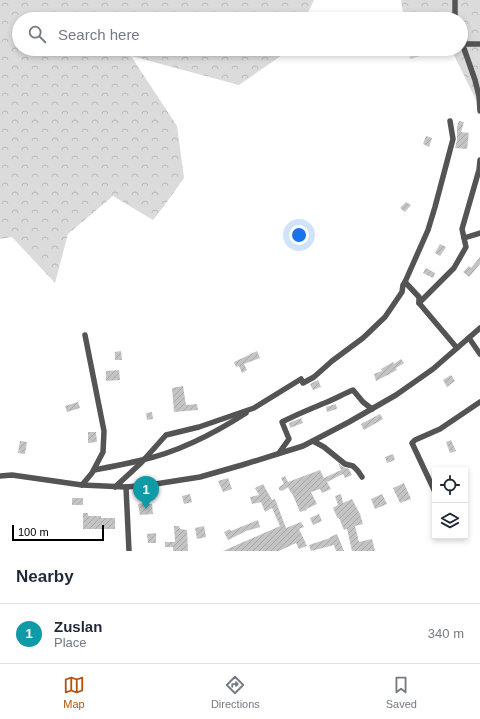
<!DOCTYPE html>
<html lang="en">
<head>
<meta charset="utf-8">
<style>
  :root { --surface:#fff; --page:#f2f2f3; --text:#1f2937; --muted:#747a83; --line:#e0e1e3; --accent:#b45309 }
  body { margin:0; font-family:Arial,sans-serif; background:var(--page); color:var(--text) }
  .controls { position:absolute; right:12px; bottom:12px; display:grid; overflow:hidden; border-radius:0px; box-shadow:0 2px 6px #0003 }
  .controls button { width:36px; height:36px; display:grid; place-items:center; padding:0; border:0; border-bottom:1px solid var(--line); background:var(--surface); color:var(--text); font:20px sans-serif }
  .scale { position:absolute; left:12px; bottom:10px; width:92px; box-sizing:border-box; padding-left:4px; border:2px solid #000; border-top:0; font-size:11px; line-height:14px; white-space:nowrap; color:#000; -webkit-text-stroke:3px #fff; paint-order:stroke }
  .you { position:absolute; left:299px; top:235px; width:14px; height:14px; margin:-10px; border:3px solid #fff; border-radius:50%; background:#1a73e8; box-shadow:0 0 0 6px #1a73e833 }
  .badge { display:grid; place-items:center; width:26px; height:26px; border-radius:50%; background:var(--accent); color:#fff; font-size:13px; font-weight:700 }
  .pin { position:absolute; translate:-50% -33px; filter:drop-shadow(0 1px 2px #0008) }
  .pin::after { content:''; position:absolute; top:21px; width:14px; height:12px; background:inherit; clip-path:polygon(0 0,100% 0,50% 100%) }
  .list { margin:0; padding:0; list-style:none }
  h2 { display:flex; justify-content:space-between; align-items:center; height:52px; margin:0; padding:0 16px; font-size:17px }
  h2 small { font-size:13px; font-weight:400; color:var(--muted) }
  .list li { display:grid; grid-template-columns:26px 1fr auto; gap:12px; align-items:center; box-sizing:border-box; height:60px; padding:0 16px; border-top:1px solid var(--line) }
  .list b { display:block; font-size:15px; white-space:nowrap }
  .list p { margin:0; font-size:13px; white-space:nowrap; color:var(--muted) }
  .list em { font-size:13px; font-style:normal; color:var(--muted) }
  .icon { flex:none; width:22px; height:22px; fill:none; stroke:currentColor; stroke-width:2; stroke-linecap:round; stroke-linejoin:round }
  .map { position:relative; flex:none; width:480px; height:551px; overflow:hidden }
  .search { position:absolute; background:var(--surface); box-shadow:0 2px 6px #0003; left:12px; right:12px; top:12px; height:44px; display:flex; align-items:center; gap:10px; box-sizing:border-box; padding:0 14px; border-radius:22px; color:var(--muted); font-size:15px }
  .sheet { height:112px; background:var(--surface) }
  nav { display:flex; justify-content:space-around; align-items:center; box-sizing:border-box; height:56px; border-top:1px solid var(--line); background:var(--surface); font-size:11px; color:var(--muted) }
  nav a { display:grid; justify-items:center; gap:2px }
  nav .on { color:var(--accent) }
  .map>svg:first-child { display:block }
</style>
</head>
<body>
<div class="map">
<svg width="480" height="551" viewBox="0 0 480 551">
  <defs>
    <pattern id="forest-crowns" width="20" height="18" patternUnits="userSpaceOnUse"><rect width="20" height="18" fill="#dbdbdb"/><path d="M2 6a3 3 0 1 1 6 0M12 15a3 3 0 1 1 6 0" fill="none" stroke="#bababa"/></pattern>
    <pattern id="building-hatch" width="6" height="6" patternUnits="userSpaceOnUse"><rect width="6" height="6" fill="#c4c4c4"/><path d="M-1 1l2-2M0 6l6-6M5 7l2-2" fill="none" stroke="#a7a7a7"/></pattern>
  </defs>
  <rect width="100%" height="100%" fill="#fff"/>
  <!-- forest -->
  <g fill="url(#forest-crowns)">
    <path d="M0 0H314L305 19H19V49H291L239 85 131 56 177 126 184 178 164 206 153 220 113 196 68 234 55 283 12 237 0 239Z"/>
    <path d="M401 0H480V99L476 100 451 49H461V19H404Z"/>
    <path d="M409 49H446L410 59Z"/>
  </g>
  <!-- building -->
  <g fill="url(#building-hatch)">
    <path d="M459 121 464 122 461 132 469 133 467 149 455 148 457 140V127Z"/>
    <path d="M426 136 432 138 429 147 423 144Z"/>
    <path d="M406 202 411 205 405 212 400 208Z"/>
    <path d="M440 244 446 247 440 256 435 253Z"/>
    <path d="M480 257V264L469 277 463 272 469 266 471 268Z"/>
    <path d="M426 268 435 273 433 278 423 273Z"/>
    <path d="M121 351 122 360H115V352Z"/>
    <path d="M257 351 260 358 244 364 247 370 242 373 239 366 236 367 234 362Z"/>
    <path d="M401 359 404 363 396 368 397 370 376 381 374 374 382 371 381 369 393 362 394 364Z"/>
    <path d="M119 370 120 380 106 381V371Z"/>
    <path d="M451 375 455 381 447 387 443 380Z"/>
    <path d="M318 380 321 387 313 390 310 384Z"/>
    <path d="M183 386 186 405 197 404 198 410 174 412 172 388Z"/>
    <path d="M78 402 80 408 67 412 65 406Z"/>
    <path d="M336 404 337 409 327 412 326 407Z"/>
    <path d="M152 412 153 419 147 420 146 413Z"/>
    <path d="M380 414 383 419 364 430 361 424Z"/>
    <path d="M301 418 303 423 290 428 289 423Z"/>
    <path d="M88 432H96L97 442 88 443Z"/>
    <path d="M451 440 456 451 450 453 446 442Z"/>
    <path d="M20 441 27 442 25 454 18 453Z"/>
    <path d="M393 454 395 460 387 463 385 457Z"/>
    <path d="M338 463 343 467 349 469 352 475 345 478 343 474 327 482 331 489 322 493 320 489 311 492 317 504 306 509 307 510 300 512 292 493H291L288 487 282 491 279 490V487L284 484 281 478 285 476 288 482 320 470 324 478 341 470Z"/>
    <path d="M228 478 232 489 223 492 218 481Z"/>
    <path d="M404 483 411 499 400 503 393 488Z"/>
    <path d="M263 484 272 500 275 499 286 528 301 522 304 527 299 529 307 546 299 549 296 543 279 551H223L280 526 272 508 265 512 261 502 252 504 250 497 259 495 255 488Z"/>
    <path d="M190 494 192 502 184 504 182 496Z"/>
    <path d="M341 494 343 503 352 499 360 514 363 524 355 526 359 542 372 539 375 551H352L347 529 344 530 339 518 338 519 333 508 338 505 335 496Z"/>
    <path d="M382 494 387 504 375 509 371 499Z"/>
    <rect x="72" y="498" width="11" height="7"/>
    <path d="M149 502V504H152L153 514 140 515 138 504Z"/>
    <path d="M83 513H88V516H101V518H115V529H83Z"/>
    <path d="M319 514 322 521 313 525 310 518Z"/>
    <path d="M258 520 260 527 246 531 228 540 224 532 230 529 231 531Z"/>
    <path d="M174 526H179L180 529 187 530 188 551H173V547H165V542H175Z"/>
    <path d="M204 526 206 537 197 539 195 528Z"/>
    <path d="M156 533V543H148L147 534Z"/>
    <path d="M337 534 344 551H336L334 545 311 551 309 545 330 538V537Z"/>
  </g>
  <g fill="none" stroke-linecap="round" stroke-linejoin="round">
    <!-- street -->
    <g stroke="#545454" stroke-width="5.5">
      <path d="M455 0V19"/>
      <path d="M461 40 475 80 479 96 480 111"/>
      <path d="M462 44H480"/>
      <path d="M464 238 480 233"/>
      <path d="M405 282 428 230 435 207 453 139 450 121"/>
      <path d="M469 338 480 354"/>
      <path d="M457 348 419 303 454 268 466 247 462 229 479 170 480 160"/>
      <path d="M313 441 324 447 345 464 353 466 358 471 362 477"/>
      <path d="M279 453 289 439 282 422C295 415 308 410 322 404 333 400 343 394 353 390L363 402 372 409"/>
      <path d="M94 470C110 467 126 464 142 460 178 452 215 433 246 413"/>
      <path d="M0 476 12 475 82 485 126 487 149 485 200 477 242 465 303 446 349 422 396 395 433 369 480 328"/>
      <path d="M82 485 92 473 103 452 104 431 85 335"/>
      <path d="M115 487 141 463 166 435 199 427 254 408 301 379 303 383 314 377 332 361 363 338 385 317 402 292 403 285 405 282 419 297V303"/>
      <path d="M126 487 129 551"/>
      <path d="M435 492 412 443 415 440 440 429 480 402"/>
    </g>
  </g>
</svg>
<div class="controls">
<button><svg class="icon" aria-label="locate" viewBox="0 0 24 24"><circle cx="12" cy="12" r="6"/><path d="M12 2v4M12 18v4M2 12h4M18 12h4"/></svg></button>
<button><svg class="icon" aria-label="layers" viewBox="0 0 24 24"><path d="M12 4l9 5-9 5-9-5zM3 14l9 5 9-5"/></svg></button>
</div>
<div class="scale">100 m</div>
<div class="you"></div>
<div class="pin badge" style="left:146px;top:509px;background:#0f9aa8">1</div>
<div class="search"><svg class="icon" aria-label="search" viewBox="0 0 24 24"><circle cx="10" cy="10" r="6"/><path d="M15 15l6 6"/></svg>Search here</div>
</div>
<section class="sheet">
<h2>Nearby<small></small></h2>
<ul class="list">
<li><span class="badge" style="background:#0f9aa8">1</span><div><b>Zuslan</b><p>Place</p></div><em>340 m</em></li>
</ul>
</section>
<nav>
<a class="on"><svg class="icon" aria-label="map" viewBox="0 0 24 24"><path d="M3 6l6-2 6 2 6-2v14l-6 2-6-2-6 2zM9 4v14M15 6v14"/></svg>Map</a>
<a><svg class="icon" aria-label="directions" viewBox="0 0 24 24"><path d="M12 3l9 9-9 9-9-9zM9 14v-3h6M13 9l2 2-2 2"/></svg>Directions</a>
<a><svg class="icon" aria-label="saved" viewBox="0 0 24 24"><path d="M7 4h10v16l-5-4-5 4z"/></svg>Saved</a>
</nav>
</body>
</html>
